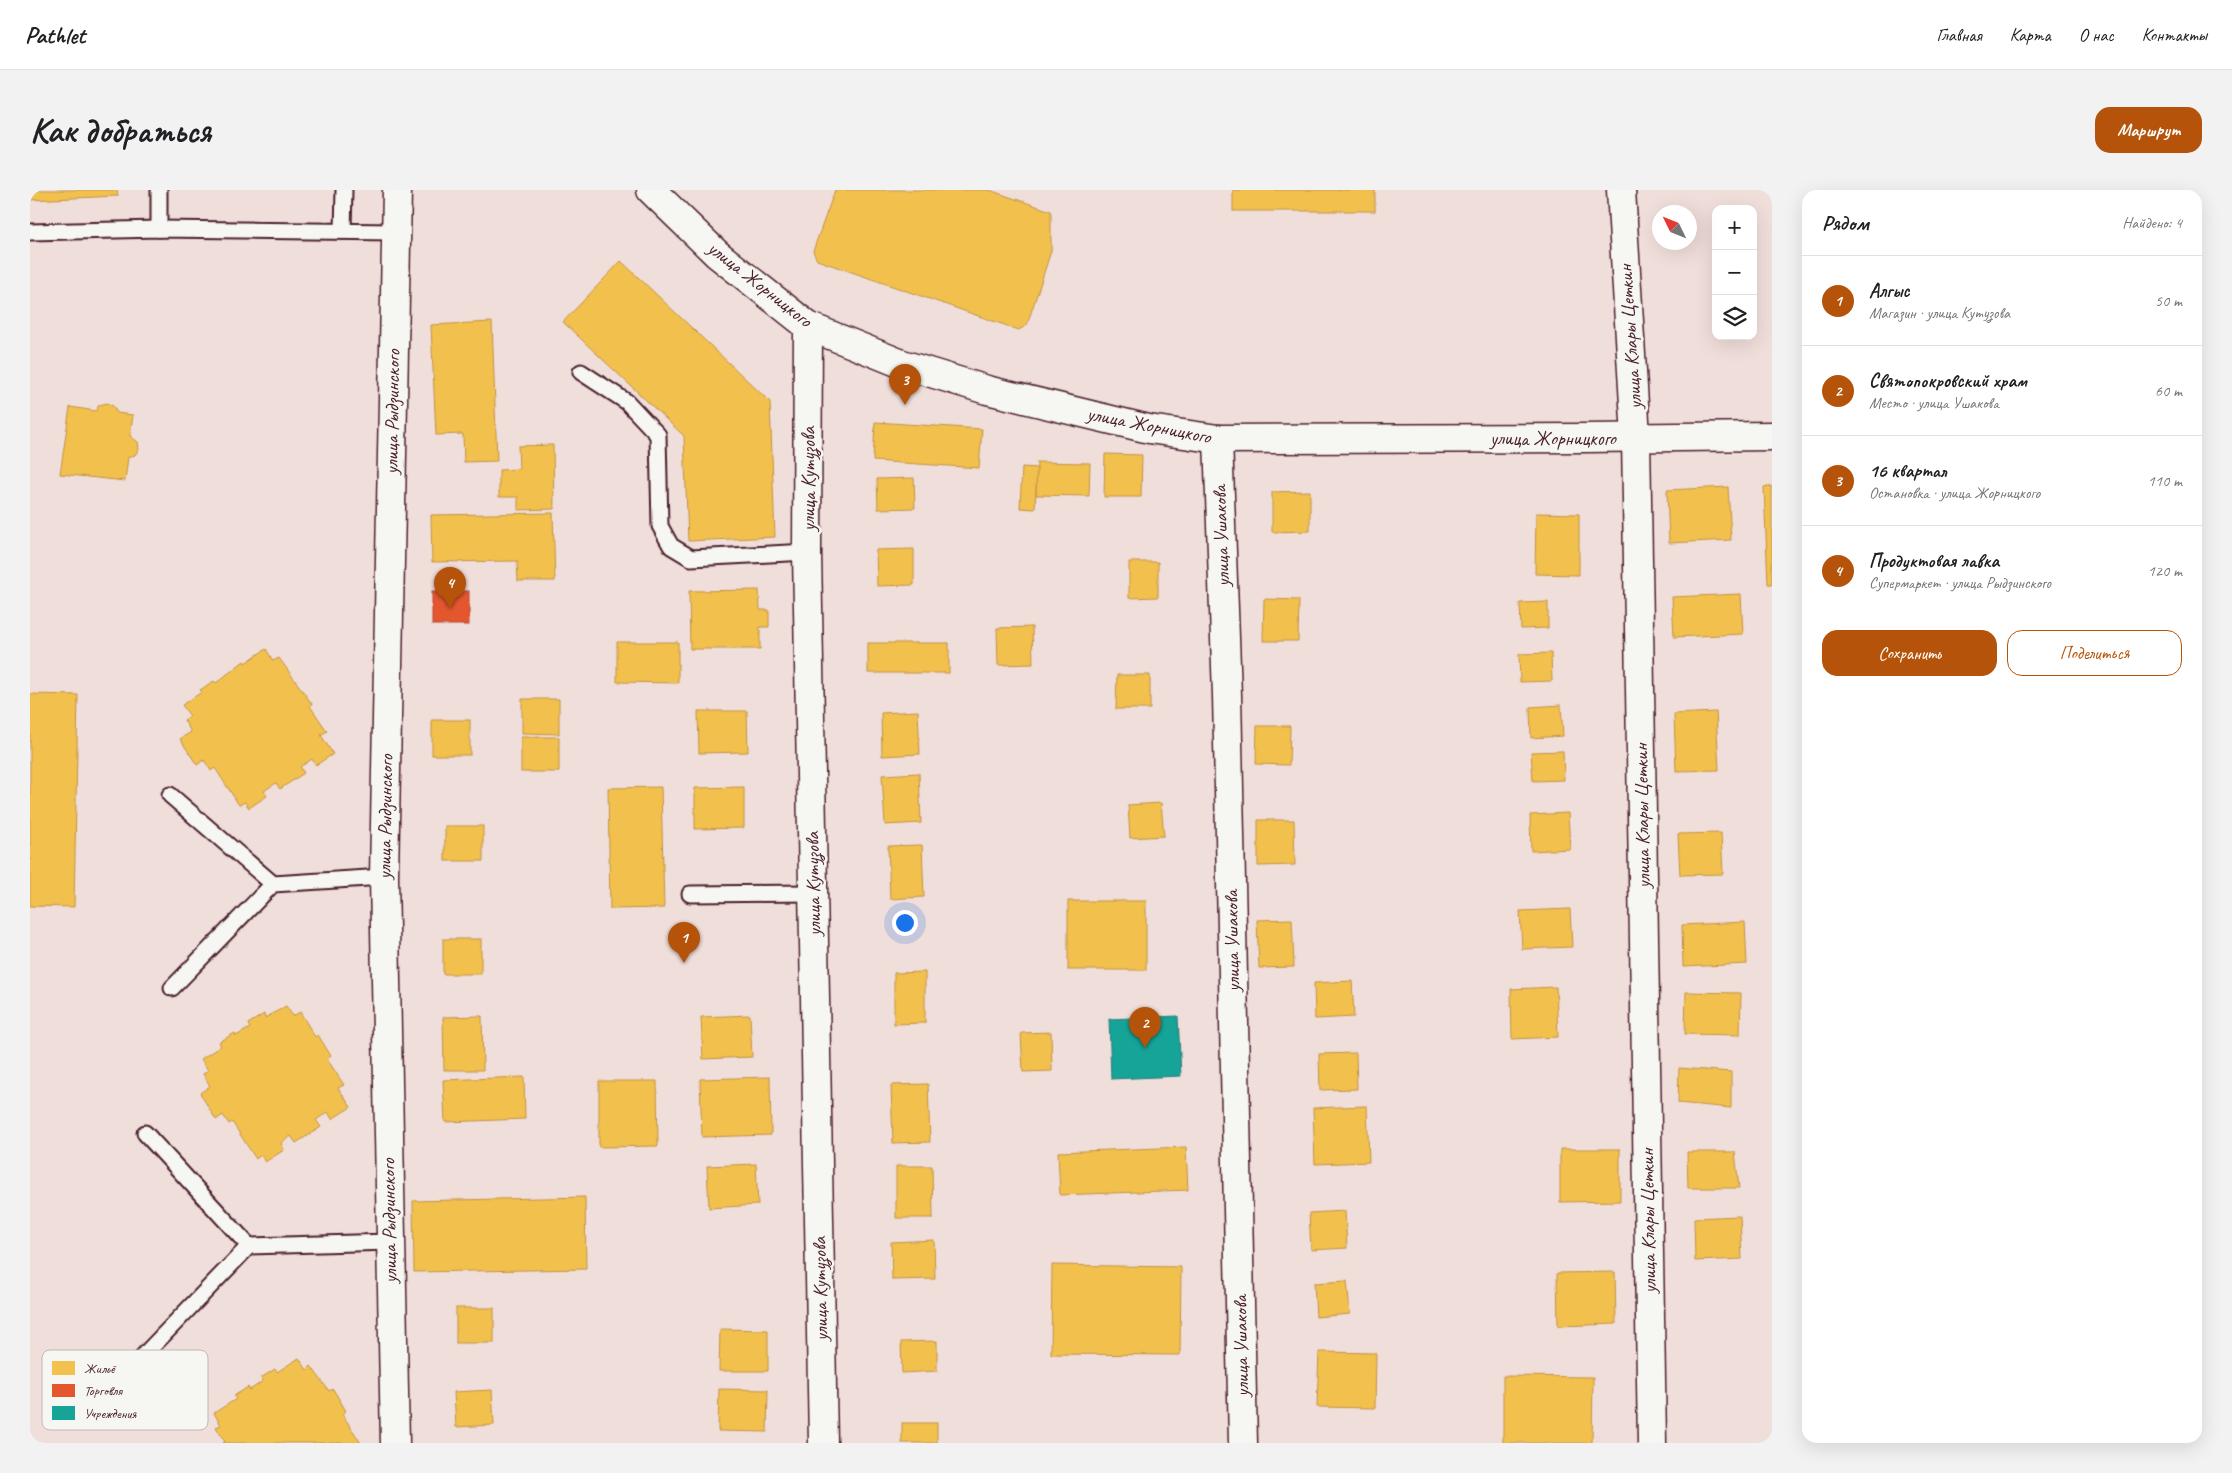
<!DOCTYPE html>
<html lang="ru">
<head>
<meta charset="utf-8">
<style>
  :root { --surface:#fff; --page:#f2f2f2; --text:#202124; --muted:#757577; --line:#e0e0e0; --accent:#b45309 }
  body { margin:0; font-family:Caveat,sans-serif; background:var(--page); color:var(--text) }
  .controls { position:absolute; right:15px; top:15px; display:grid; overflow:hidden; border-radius:10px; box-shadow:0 5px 20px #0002 }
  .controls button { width:45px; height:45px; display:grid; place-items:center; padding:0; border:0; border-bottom:1px solid var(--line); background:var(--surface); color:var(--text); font:25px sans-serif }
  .compass { position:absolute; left:1622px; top:15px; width:45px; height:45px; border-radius:50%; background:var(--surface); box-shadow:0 5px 20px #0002; rotate:313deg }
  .you { position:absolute; left:874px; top:732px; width:18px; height:18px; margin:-12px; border:4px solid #fff; border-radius:50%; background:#1a73e8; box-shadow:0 0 0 8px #1a73e833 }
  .badge { display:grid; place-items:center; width:32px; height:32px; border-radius:50%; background:var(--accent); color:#fff; font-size:16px; font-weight:700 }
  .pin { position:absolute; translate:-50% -41px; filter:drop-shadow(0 1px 2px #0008) }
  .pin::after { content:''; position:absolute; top:26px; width:18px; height:15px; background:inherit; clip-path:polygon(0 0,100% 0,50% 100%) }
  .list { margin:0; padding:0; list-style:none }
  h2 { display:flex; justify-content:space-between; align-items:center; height:65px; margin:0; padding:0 20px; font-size:21px }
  h2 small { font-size:16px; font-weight:400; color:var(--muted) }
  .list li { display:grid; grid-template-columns:32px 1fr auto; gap:15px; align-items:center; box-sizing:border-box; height:90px; padding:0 20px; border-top:1px solid var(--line) }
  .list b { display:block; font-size:19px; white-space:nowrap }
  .list p { margin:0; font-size:16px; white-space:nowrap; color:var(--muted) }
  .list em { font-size:16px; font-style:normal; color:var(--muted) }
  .actions { display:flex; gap:10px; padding:15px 20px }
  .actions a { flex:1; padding:11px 0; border:1px solid var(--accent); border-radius:15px; text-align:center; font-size:18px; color:var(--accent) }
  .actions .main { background:var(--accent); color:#fff }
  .icon { flex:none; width:28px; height:28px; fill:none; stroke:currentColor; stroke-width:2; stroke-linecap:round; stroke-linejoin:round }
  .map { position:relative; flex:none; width:1742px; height:1253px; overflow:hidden; border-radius:15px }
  header { display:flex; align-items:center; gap:30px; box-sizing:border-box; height:70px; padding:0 25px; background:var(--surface); border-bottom:1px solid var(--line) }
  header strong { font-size:24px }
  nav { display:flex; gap:28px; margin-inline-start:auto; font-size:18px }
  .intro { display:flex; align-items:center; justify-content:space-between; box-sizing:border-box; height:120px; padding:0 30px }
  h1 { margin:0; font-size:35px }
  .button { padding:12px 22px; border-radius:15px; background:var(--accent); color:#fff; font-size:18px; font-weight:700 }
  main { display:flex; gap:30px; padding:0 30px }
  aside { flex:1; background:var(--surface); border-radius:15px; box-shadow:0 5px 20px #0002 }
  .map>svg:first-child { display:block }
</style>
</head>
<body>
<header>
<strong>Pathlet</strong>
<nav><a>Главная</a><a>Карта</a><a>О нас</a><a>Контакты</a></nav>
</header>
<div class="intro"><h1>Как добраться</h1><a class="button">Маршрут</a></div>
<main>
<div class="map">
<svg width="1742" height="1253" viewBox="0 0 1742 1253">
  <rect width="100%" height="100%" fill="#f0deda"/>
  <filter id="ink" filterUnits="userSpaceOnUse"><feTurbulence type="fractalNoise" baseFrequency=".02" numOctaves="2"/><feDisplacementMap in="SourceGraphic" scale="10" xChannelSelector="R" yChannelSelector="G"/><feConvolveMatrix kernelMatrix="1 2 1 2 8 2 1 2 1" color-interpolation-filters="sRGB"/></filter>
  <g filter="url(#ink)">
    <!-- homes -->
    <g fill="#f2c14e" stroke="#c09044">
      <path d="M0 0H87L88 6 0 10Z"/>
      <path d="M805 0H959L1021 21V61L997 135 989 140 787 70 783 61Z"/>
      <rect x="1203" y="0" width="142" height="21"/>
      <path d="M591 71 740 212 745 347 658 351 654 246 533 132Z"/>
      <path d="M462 132 467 271 434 272 433 244 406 245 401 135Z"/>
      <path d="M77 213 83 216 87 223 103 225 100 246 108 252 109 259 105 265 98 267 95 291 30 284 40 217 66 221 69 215Z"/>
      <path d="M845 232 952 239 949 278 843 271Z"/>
      <path d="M523 255 524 319 488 320V307H469V280L489 279 488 256Z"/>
      <path d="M1075 264 1112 265 1111 307H1074Z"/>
      <path d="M1007 272 1060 273 1059 306 1006 305Z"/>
      <path d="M992 277 1007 278 1005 319 990 318Z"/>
      <path d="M884 288 885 318 848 319 847 289Z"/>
      <path d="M1742 296V394H1738L1734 297Z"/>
      <path d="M1698 297 1701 350 1639 353 1637 300Z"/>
      <path d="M1280 301V341L1242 342V302Z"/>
      <path d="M523 323 525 391H488L487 371 402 372 401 325Z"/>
      <path d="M1506 323 1549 324V385L1505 384Z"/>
      <path d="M884 359V395L847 396 846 360Z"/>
      <path d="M1099 372H1128V407L1099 408Z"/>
      <path d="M729 400 730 420H739V437H730V459H660L659 401Z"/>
      <path d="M1711 404 1713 444 1644 447 1642 407Z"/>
      <path d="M1234 409 1269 410 1268 451H1233Z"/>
      <path d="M1518 412V438L1491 439 1490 413Z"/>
      <path d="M1002 437 1003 474 968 475 967 438Z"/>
      <path d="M587 452H648V493L587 492Z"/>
      <rect x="838" y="453" width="81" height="30"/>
      <path d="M236 459 243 471 249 468 282 514 280 516 297 541 291 545 303 564 286 575 282 569 270 577 274 583 250 599 246 593 234 601 237 606 219 618 215 612 209 615 185 578 181 581 174 570 167 575 150 549 161 542 154 530 160 526 152 515 172 502 170 500 184 491 186 493 214 471 215 473Z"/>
      <path d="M1521 463 1522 491 1490 492 1489 464Z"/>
      <path d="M1087 485H1120V519H1086Z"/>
      <path d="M0 504 48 505 44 717 0 716Z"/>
      <path d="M492 509H529V544L492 543Z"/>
      <path d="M1531 515 1533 546 1501 548 1500 517Z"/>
      <path d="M668 521H717L718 562 669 563Z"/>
      <path d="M888 521 890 564 852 566 851 523Z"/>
      <path d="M1686 522 1689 580 1646 581 1644 524Z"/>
      <rect x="402" y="530" width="38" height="35"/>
      <path d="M1227 536H1260L1259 575 1226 574Z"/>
      <rect x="491" y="547" width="38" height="35"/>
      <path d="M1533 561 1534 590 1503 591 1501 562Z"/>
      <path d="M889 583 891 633 855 635 852 585Z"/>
      <path d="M631 597 634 718 580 719 578 598Z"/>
      <path d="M714 597V638L665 639V598Z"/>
      <path d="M1131 613 1134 646 1100 648 1098 615Z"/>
      <path d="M1538 623 1540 659 1501 661 1500 625Z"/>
      <path d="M1228 630H1264L1265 675 1228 676Z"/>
      <rect x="415" y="636" width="38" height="35"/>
      <path d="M1691 643 1693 684 1650 685 1648 644Z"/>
      <path d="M892 655 894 707 860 709 858 656Z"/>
      <rect x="1038" y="711" width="78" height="69"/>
      <path d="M1540 719 1542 757 1492 759 1490 721Z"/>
      <path d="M1262 729 1264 777 1229 778 1227 730Z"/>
      <path d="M1715 732 1717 774 1653 777 1652 735Z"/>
      <rect x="413" y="749" width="38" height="35"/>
      <path d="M895 782V833L864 834V783Z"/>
      <path d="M1322 791 1324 827 1285 829 1284 793Z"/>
      <path d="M1526 797 1528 847 1482 849 1481 799Z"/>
      <path d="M1656 802 1711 803 1710 845 1655 844Z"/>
      <path d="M256 816 263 826 270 822 285 847 288 845 301 866 297 869 314 895 308 898 321 917 302 929 298 922 286 930 291 937 266 953 261 946 251 953 254 960 235 972 231 965 226 969 202 932 199 934 193 925 186 930 170 903 180 896 173 884 178 880 171 869 191 856 189 852 205 843 206 846 220 838 218 834 234 824 235 828Z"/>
      <path d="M720 825 722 867 673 869 671 827Z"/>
      <path d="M452 826 453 880H414L413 827Z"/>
      <path d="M1021 842 1022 881 993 882 991 843Z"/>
      <path d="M1326 863 1327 899 1290 900 1289 864Z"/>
      <path d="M1649 878 1701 882V918L1648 913Z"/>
      <path d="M494 887 495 929 415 932 413 890Z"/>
      <path d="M740 887 741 945 672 947 670 889Z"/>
      <path d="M569 891H627L628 956 569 957Z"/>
      <path d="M898 894 900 952 863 953 861 895Z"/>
      <path d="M1337 916 1339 972 1285 974 1283 918Z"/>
      <path d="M1156 957 1158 1000 1030 1005 1028 962Z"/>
      <path d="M1530 959H1590V1011L1530 1012Z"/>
      <path d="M1657 962H1705L1709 998H1658Z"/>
      <path d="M726 974 728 1015 679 1018 677 976Z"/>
      <path d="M866 976H902L903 1028H866Z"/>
      <path d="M555 1007 556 1079 384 1082 383 1011Z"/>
      <path d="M1315 1021 1317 1058 1281 1060 1279 1023Z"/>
      <path d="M1710 1026 1712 1069 1665 1071 1664 1028Z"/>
      <path d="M904 1050 905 1089 862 1090 861 1052Z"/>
      <path d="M1022 1075 1151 1077 1150 1165 1021 1164Z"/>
      <path d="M1585 1082 1586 1134 1528 1136 1527 1083Z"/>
      <path d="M1317 1091 1320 1124 1286 1127 1284 1093Z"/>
      <rect x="426" y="1118" width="38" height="35"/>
      <path d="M690 1139 738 1140V1181H689Z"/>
      <path d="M907 1151V1181L872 1183 871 1152Z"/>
      <path d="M1289 1162 1346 1163 1345 1218 1287 1217Z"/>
      <path d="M269 1168 277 1180 281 1176 299 1201 303 1199 316 1221 312 1224 331 1253H193L195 1252 186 1237 191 1235 184 1223 206 1209 204 1206 218 1197 220 1200 233 1191 231 1188 245 1179 247 1182Z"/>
      <path d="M1473 1186 1563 1187 1562 1253H1473Z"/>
      <path d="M689 1199 738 1200 737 1242 688 1241Z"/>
      <path d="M462 1200 464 1235 426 1237 424 1202Z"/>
      <rect x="872" y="1233" width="35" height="20"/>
    </g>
    <!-- shops -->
    <rect fill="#e4572e" stroke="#b6462d" x="402" y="401" width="37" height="34"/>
    <!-- public -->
    <path fill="#17a398" stroke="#267b77" d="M1148 826 1151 886 1081 889 1079 829Z"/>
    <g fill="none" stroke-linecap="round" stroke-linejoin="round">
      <!-- lane casing -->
      <g stroke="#4a1f2b" stroke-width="19">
        <g id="lane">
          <path d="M129 39V0"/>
          <path d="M313 41 314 0"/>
          <path d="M0 42 129 39 366 42"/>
          <path d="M551 182 597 212 628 245 630 336 641 356 661 368 777 362"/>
          <path d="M140 605 243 694"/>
          <path d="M660 704 783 703"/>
          <path d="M142 798 243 694 354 687"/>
          <path d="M115 943 219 1056"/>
          <path d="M114 1165 219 1056 360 1052"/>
        </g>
      </g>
      <!-- street casing -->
      <g stroke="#4a1f2b" stroke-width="31">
        <g id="street">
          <path d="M1591 0 1606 247 1622 1253"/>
          <path d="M778 136 777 362 793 1253"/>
          <path d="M1188 249 1197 505 1213 1253"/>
          <path d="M365 1253 354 687 367 0"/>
        </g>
      </g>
      <!-- secondary casing -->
      <g stroke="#4a1f2b" stroke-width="31">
        <path id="secondary" d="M621 0 687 64 778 136 872 174 957 200 1119 239 1188 249 1556 248 1742 246"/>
      </g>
      <!-- lane -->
      <use href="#lane" stroke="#f6f6f2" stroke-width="15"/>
      <!-- street -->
      <use href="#street" stroke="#f6f6f2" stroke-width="28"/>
      <!-- secondary -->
      <use href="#secondary" stroke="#f6f6f2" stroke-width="28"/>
    </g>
  </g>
  <g text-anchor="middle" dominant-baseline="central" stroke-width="5" stroke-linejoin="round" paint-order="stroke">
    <!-- street labels -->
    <g font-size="20" fill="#4a1f2b" stroke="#f6f6f2">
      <text transform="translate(730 94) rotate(38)">улица Жорницкого</text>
      <text transform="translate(1600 147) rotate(-94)">улица Клары Цеткин</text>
      <text transform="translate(362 222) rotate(-89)">улица Рыдзинского</text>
      <text transform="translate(1119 235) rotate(11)">улица Жорницкого</text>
      <text x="1523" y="248">улица Жорницкого</text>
      <text transform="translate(778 289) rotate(-90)">улица Кутузова</text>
      <text transform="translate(1191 346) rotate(-92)">улица Ушакова</text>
      <text transform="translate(1612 626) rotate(-91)">улица Клары Цеткин</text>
      <text transform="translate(355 627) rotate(-89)">улица Рыдзинского</text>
      <text transform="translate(783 694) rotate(-91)">улица Кутузова</text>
      <text transform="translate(1202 751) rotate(-91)">улица Ушакова</text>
      <text transform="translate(359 1031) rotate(-91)">улица Рыдзинского</text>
      <text transform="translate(1618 1031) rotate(-91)">улица Клары Цеткин</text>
      <text transform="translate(790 1099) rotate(-91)">улица Кутузова</text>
      <text transform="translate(1211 1156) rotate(-91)">улица Ушакова</text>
    </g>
  </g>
  <!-- legend -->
  <rect x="12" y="1160" width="166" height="80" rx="8" fill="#f6f6f2" stroke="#c2b6b6" stroke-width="1"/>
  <rect x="22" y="1171" width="23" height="14" fill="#f2c14e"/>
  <rect x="22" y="1194" width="23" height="13" fill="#e4572e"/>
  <rect x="22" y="1216" width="23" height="14" fill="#17a398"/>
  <g font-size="14" fill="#4a1f2b">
    <text x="54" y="1183">Жильё</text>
    <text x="54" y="1205">Торговля</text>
    <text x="54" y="1228">Учреждения</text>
  </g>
</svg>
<div class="controls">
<button>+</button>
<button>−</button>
<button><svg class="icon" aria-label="layers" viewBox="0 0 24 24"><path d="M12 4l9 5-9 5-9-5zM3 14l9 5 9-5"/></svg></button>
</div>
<svg class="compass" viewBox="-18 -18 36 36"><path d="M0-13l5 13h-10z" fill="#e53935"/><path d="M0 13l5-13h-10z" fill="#757577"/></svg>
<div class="you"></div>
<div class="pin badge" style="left:654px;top:773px">1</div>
<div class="pin badge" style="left:1115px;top:858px">2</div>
<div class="pin badge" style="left:875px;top:215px">3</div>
<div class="pin badge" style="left:420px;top:418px">4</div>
</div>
<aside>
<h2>Рядом<small>Найдено: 4</small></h2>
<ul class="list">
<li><span class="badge">1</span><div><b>Алгыс</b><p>Магазин · улица Кутузова</p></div><em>50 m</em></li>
<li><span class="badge">2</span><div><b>Святопокровский храм</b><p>Место · улица Ушакова</p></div><em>60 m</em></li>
<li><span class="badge">3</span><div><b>16 квартал</b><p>Остановка · улица Жорницкого</p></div><em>110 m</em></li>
<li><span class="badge">4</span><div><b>Продуктовая лавка</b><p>Супермаркет · улица Рыдзинского</p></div><em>120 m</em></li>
</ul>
<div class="actions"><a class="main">Сохранить</a><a>Поделиться</a></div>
</aside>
</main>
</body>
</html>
